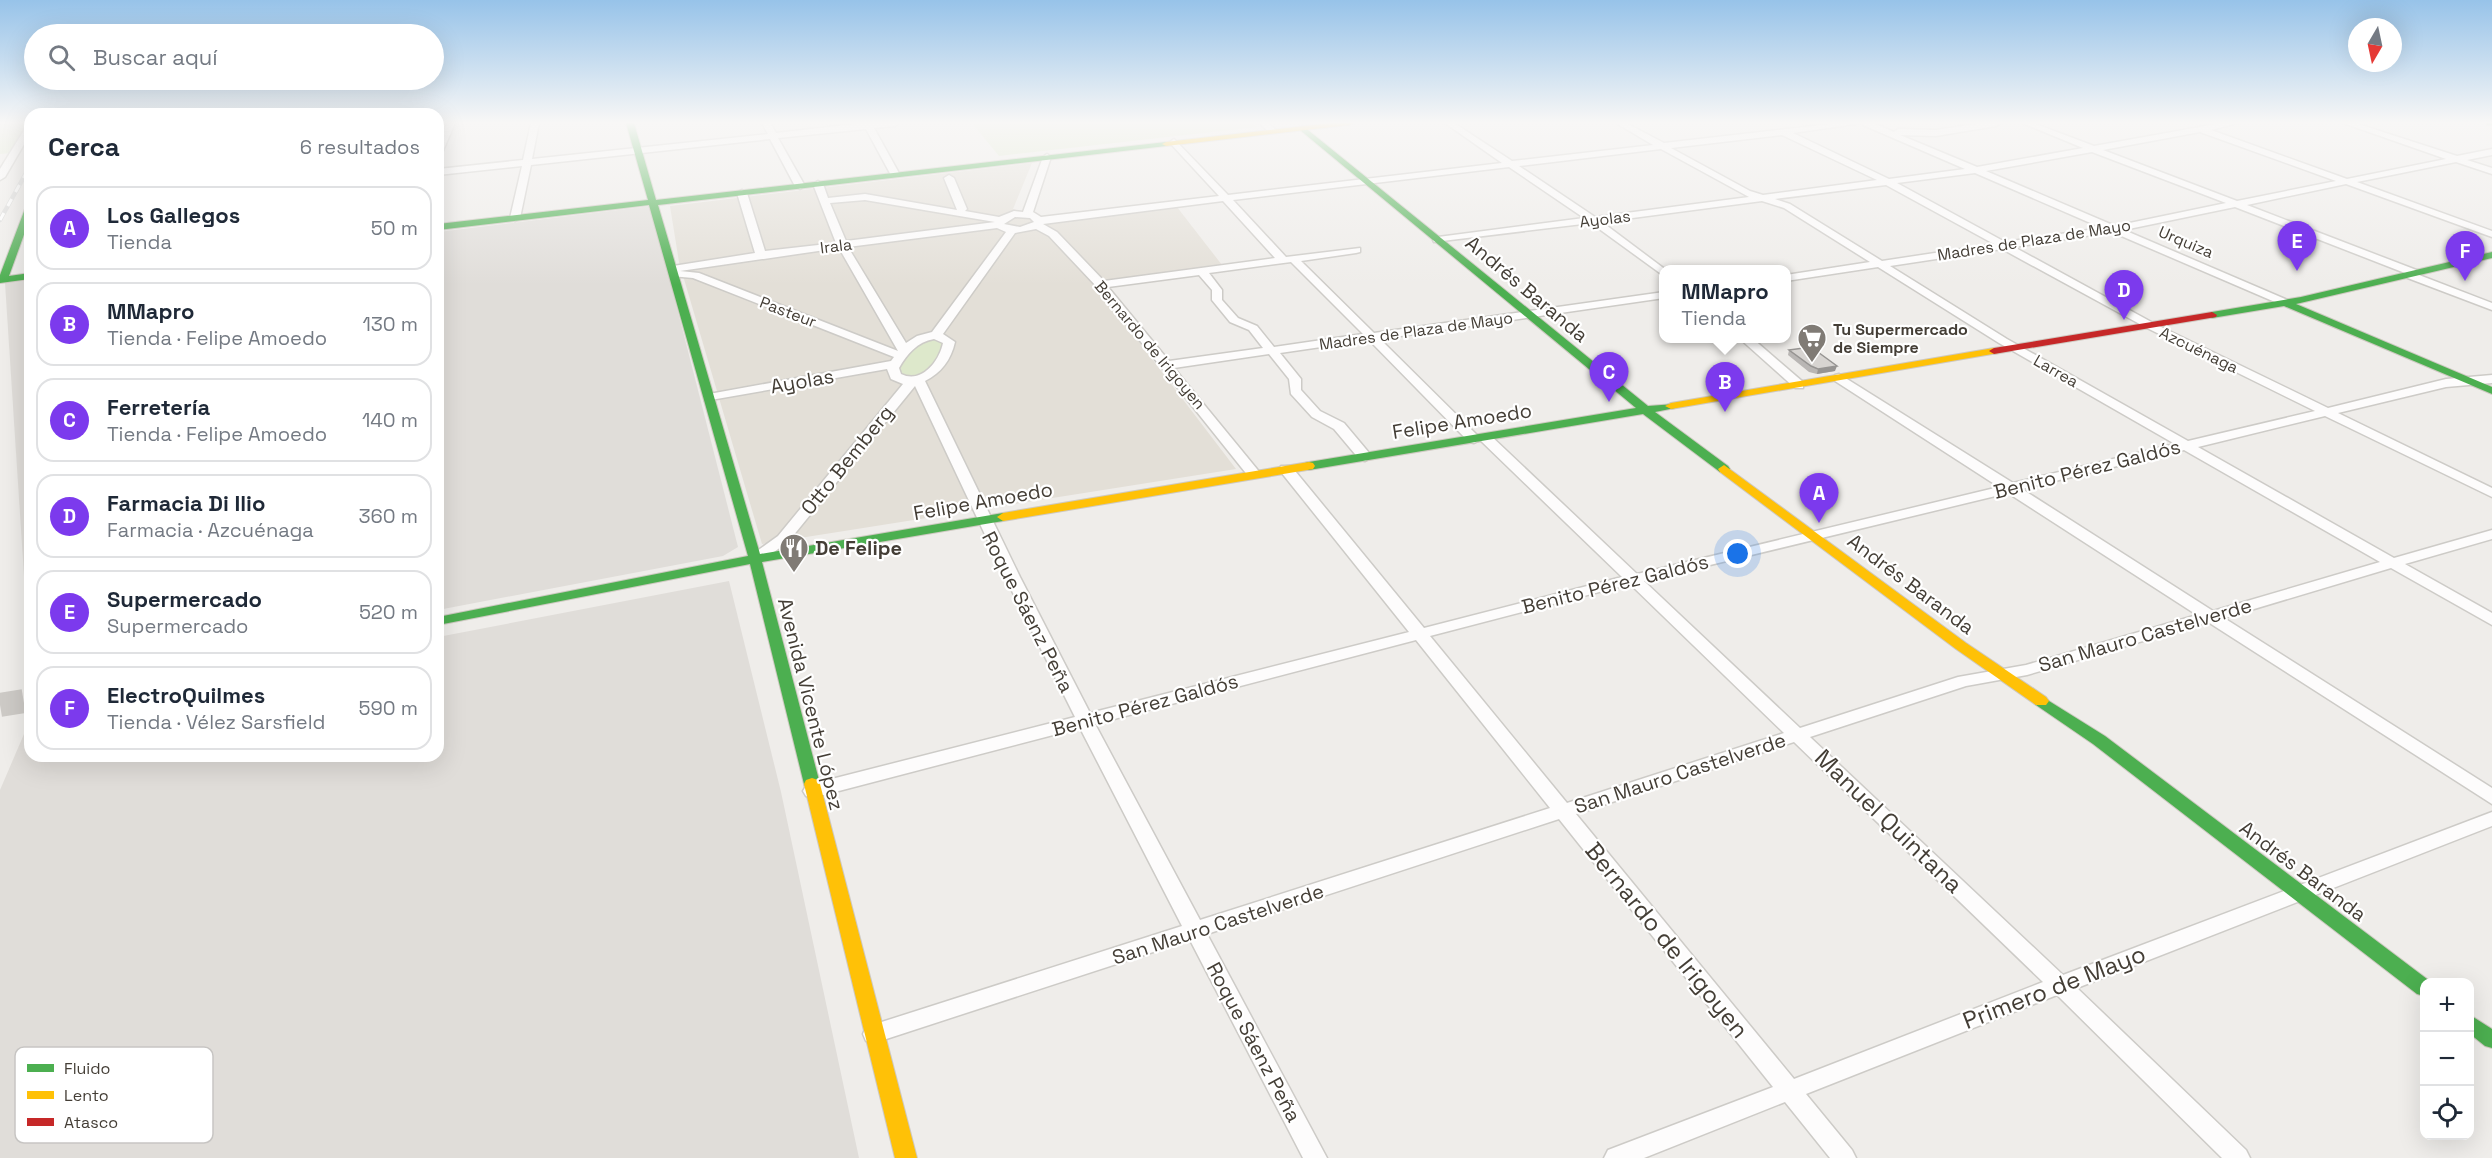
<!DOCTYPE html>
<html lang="es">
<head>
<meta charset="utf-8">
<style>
  :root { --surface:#fff; --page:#f6f6f7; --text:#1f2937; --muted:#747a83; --line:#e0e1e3; --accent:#7c3aed }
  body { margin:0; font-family:"Space Grotesk",sans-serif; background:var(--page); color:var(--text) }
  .controls { position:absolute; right:18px; bottom:18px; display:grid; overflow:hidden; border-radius:12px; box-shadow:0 6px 24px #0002 }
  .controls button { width:54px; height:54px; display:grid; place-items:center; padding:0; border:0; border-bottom:2px solid var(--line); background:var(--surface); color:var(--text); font:30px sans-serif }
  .compass { position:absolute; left:2348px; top:18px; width:54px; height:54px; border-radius:50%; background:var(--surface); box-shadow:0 6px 24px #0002; rotate:189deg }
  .you { position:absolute; left:1738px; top:554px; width:21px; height:21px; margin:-15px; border:4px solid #fff; border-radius:50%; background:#1a73e8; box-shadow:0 0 0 9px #1a73e833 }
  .badge { display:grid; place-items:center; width:39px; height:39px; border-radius:50%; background:var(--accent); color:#fff; font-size:20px; font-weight:700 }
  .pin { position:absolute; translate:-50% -50px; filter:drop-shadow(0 2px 3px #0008) }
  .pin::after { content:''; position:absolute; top:32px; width:21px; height:18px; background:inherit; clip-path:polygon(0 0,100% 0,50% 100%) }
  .popup { position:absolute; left:1659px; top:265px; width:132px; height:78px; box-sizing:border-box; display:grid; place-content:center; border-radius:12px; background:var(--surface); filter:drop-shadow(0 2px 4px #0005); font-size:20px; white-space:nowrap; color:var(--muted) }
  .popup b { font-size:22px; color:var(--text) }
  .popup::after { content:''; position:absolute; left:50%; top:100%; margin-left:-12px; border:12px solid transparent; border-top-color:var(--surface) }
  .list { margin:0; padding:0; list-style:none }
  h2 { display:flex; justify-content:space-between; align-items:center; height:78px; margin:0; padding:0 24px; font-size:26px }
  h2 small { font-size:20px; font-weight:400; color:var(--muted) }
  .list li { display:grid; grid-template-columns:39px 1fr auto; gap:18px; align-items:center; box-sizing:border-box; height:84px; margin:0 12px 12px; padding:0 12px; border:2px solid var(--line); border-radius:18px }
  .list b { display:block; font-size:22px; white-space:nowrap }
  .list p { margin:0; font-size:20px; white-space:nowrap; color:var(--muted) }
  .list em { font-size:20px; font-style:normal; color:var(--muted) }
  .icon { flex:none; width:33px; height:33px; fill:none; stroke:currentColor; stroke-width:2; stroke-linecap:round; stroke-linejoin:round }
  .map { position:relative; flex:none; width:2492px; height:1158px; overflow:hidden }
  .search { position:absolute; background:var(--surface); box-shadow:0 6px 24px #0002; left:24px; top:24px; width:420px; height:66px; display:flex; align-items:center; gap:15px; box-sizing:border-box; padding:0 21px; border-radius:33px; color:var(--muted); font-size:22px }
  .panel { position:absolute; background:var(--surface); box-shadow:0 6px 24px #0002; left:24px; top:108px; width:420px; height:654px; border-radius:18px }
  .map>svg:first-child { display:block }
</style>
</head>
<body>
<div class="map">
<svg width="2492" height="1158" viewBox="0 0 2492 1158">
  <rect width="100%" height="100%" fill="#efedea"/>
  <!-- residential -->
  <path fill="#e3dfd7" d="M1032 163 1013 209 1049 222 1177 207 1222 265 1094 283 1236 469 762 544 679 262 670 206Z"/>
  <!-- industrial -->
  <g fill="#e0ddd9">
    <path d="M651 206 738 547 723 556 438 610V232Z"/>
    <path d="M30 280V668L5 283Z"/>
    <path d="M729 581 781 792 859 1158H0V790L30 720V756H438V637Z"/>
  </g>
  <!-- green -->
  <g fill="#dde8cb">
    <path d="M0 123H30L11 153 0 154Z"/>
    <path d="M972 123H1252L1257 127 999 156Z"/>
    <path d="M935 336 944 342C942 360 928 372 912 379L901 375 899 364 913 346Z"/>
  </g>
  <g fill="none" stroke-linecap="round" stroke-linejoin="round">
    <!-- secondary-tunnel -->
    <path stroke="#cdcac6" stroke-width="24" stroke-dasharray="24 12" stroke-linecap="butt" d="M0 705 30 700"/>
    <!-- street casing -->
    <g stroke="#cdcbc7" stroke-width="3">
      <g id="street">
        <path d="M447 123H455L442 153 438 156V143Z"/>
        <path d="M531 123H539L532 159 768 134 762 123H770L776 133 863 123H899L895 126 874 128 900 175 892 177 866 129 778 138 805 186 800 189 795 186 770 139 531 165 520 218 515 221 510 218 522 166 438 175V169L523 160Z"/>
        <path d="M1259 123H1268L1277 131 1270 133Z"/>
        <path d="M1445 123H1454L1512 161 1653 145 1616 123H1626L1664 143 1839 123H1873L1894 132 1898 129 1936 130 1982 123H2000L1996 126 1936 136 1900 135 1977 167 2083 148 2022 123H2033L2094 146 2222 123H2238L2211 130 2347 179 2446 159 2343 123H2355L2457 156 2492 149V155L2467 160 2492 168V174L2456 162 2357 182 2492 231V237L2346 184 2247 205 2419 271V275L2492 303V310L2405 277V273L2235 207 2124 230 2290 301V305H2282L2112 232 2014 247 2155 324 2328 408 2446 379 2492 375V383L2446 387 2338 413 2492 488V497L2325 416 2198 447 2394 558 2492 530V539L2405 564 2492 613V625L2391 568 2224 618 2492 788V804L2208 622 2027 675 1966 686 1810 737 2063 975 2492 812V826L2077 988 2246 1150 2250 1158H2222L2057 995 1806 1094 1852 1150 1856 1158H1830L1785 1102 1644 1158H1604L1608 1150 1773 1087 1559 819 1207 934 1327 1158H1303L1190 940 874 1043 866 1041 863 1034 866 1027 1182 926 1080 728 812 798 806 796 803 791 806 786 812 784 1075 717 1005 577 915 386 788 542 760 562H750L748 559 750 556 778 536 903 384 891 379 887 369 705 401V395L709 394 891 361 894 357 693 278 671 276V272L668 269 673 266 755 253 737 193 742 190 747 193 765 251 836 243 813 184 818 181 823 184 828 198 865 194 957 210 944 178 949 175 954 178 967 209 965 211 999 217 1014 211 1023 212 1043 157 1047 154 1051 157 1033 212 1041 217 1219 196 1171 144 1170 142 1174 139 1228 195 1502 163ZM1862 123 1863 125 1965 169 1889 179 1793 133ZM2200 132 2336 181 2237 201 2103 150ZM1782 135 1877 180 1763 195 1750 191 1671 148ZM1661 149 1749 197 1595 217 1519 166ZM2092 152 2226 203 2115 226 1986 171ZM1509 167 1584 218 1438 237 1433 240 1434 242 1591 223 1664 276V270H1666L1602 222 1762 201 1784 208 1870 262 1786 275V281L1878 267 1999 343 2175 444 2013 483 1839 374 1835 375V381L1999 487 1637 574 1490 435 1485 434 1479 437 1380 339 1664 298V292L1374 333 1301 261 1356 253 1360 252V248L1286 257 1233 200ZM1975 173 2102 228 2005 242 1897 183ZM1886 185 1994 244 1882 261 1790 204 1775 199ZM865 200 995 222 846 241 830 203ZM1223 201 1275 258 1104 281 1057 232 1043 224ZM1015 217 1030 218 1034 222 1020 227 1004 224ZM997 228 1006 232 932 332 917 336 906 343 848 247ZM1036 229 1049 236 1097 287 1249 477H1259L1261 474 1174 368 1269 354 1289 379 1291 394 1312 417 1334 429 1360 460 1365 461 1372 457 1370 454 1344 423 1320 411 1301 390V379L1280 353 1369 340 1469 442 1474 443 1480 440 1622 577 1424 628 1291 466H1281L1279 469 1281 472 1409 632 1090 713 1020 577 925 381C941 373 951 360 955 342L943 334 1015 233ZM839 248 898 351 699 273 680 271ZM2002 249 2147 328 2315 411 2188 441 2007 339 1890 266ZM1291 262 1363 334 1274 347 1257 326 1238 318 1222 300V290L1209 273ZM1199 275 1212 290V300L1230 322 1249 330 1263 348 1169 361 1108 287ZM934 339 943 343C939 362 921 384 901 374L899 368C907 354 917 342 934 339ZM2184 450 2380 562 2213 611 2022 489ZM2008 493 2197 615 2026 665 1958 677 1800 728 1644 581ZM1630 584 1784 733 1567 803 1430 636ZM1416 640 1550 808 1200 920 1095 724ZM1794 742 2043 982 1794 1079 1576 814Z"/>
        <path d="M30 124V134L5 177 0 180V169L26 127Z"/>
        <path d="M1739 338H1752L1803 382V388H1795Z"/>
      </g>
    </g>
    <!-- fast casing -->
    <g stroke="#cec9c1" stroke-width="2">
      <g id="fast">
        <path d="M626 123H634L656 200 1166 142 1170 144 1166 146 658 205 760 554 1003 513 1009 517 1003 521 762 562 820 784 818 788 812 790 806 788 804 784 750 564 438 625V617L748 556 649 205 438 230V224L648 200Z"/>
        <path d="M2486 123H2492V125H2487Z"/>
        <path d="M1303 126 1648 406 1675 404V408L1655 412 1728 466 1730 469 1728 472H1720L1643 414 1309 470 1305 469 1303 466 1305 463 1309 462 1636 408 1300 130 1299 128Z"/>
        <path d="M30 203V218L9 276 30 273V279L0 283V275L26 206Z"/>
        <path d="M2492 252V258L2296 304 2492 387V394L2284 306 2212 318 2207 315 2212 312 2301 297Z"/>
        <path d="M2041 696 2105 736 2431 982H2424V996L2417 994 2093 744 2036 705 2033 701 2036 697Z"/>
        <path d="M2470 1015 2492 1029V1048L2485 1046 2470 1034Z"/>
      </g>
    </g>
    <!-- slow casing -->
    <g stroke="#cec9c1" stroke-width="2">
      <g id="slow">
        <path d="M1331 123H1353L1349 125 1166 146 1162 144 1166 142Z"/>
        <path d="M1994 348 1999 351 1998 353 1671 409 1665 406 1671 403Z"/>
        <path d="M1309 462 1313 463 1315 466 1313 469 1003 521 997 517 1003 513Z"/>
        <path d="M1724 465 1966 643 2046 697 2049 701 2046 705H2036L1956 649 1720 472 1718 469Z"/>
        <path d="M812 778 818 780 820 784 917 1158H895L804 784 806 780Z"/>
      </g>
    </g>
    <!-- jam casing -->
    <g stroke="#cec9c1" stroke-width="2">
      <path id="jam" d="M2212 312 2217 315 2216 317 1994 354 1989 351 1994 348Z"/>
    </g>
    <!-- street -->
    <use href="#street" fill="#fdfcfc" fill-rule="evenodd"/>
    <!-- fast -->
    <use href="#fast" fill="#4caf50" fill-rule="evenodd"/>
    <!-- slow -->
    <use href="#slow" fill="#ffc107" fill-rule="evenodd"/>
    <!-- jam -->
    <use href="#jam" fill="#c62828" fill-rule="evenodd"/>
    <!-- rail casing -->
    <g stroke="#d9d9d8" stroke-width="4.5">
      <path id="rail" d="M0 220 30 166"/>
    </g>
    <!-- rail -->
    <use href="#rail" stroke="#fff" stroke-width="3" stroke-dasharray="8" stroke-linecap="butt"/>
  </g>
  <!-- wall -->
  <path fill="#b9b6b4" d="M1789 350 1835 371 1817 374 1809 372 1788 355Z"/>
  <!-- shaded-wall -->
  <path fill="#969492" d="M1837 366 1835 371 1817 374 1818 369Z"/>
  <!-- building -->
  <path fill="#d7d4d1" stroke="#969492" stroke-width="1.5" d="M1811 347 1837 366 1818 369 1811 366 1789 350Z"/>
  <!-- sky -->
  <linearGradient id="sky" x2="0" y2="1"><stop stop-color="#97c3e9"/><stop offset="0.43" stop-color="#f8f7f6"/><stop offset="1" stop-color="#f8f7f6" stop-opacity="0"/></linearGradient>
  <rect width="2492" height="285" fill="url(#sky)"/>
  <!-- icons -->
  <defs>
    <g id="supermarket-pin" transform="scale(1.5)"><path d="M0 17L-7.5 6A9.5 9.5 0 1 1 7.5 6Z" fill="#807b75" stroke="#fff"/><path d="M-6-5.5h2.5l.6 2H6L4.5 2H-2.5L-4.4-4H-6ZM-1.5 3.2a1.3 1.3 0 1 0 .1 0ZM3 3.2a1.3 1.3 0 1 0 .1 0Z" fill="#fff"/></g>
    <g id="restaurant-pin" transform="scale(1.5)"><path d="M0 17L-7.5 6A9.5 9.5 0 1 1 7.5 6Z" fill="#807b75" stroke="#fff"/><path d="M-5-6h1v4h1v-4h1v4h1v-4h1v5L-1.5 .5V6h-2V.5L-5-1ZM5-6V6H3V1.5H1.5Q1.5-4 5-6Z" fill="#fff"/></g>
  </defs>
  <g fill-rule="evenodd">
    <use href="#supermarket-pin" x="1812" y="338"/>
    <use href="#restaurant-pin" x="794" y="548"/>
  </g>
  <g text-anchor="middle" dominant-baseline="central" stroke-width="4.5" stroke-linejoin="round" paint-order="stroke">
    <!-- far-street labels -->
    <g font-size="16" fill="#443e36" stroke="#fff">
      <text transform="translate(1605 219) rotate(-7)">Ayolas</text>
      <text transform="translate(2034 240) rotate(-9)">Madres de Plaza de Mayo</text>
      <text transform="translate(2186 242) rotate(23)">Urquiza</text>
      <text transform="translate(836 246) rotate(-7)">Irala</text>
      <text transform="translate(788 312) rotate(21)">Pasteur</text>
      <text transform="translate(1416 331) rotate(-8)">Madres de Plaza de Mayo</text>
      <text transform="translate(1150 345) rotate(50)">Bernardo de Irigoyen</text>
      <text transform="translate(2199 350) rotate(26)">Azcuénaga</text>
      <text transform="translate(2056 371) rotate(30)">Larrea</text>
    </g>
    <!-- far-poi labels -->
    <g font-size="16" font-weight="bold" fill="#443e36" stroke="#fff" text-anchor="start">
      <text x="1833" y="329">Tu Supermercado<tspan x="1833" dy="18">de Siempre</tspan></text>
    </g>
    <!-- street labels -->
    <g font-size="20" fill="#443e36" stroke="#fff">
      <text transform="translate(1527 289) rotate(40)">Andrés Baranda</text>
      <text transform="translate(802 381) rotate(-10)">Ayolas</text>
      <text transform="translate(1462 421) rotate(-9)">Felipe Amoedo</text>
      <text transform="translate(847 460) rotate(-51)">Otto Bemberg</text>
      <text transform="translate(2087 469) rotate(-14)">Benito Pérez Galdós</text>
      <text transform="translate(983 501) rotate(-10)">Felipe Amoedo</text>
      <text transform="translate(1615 584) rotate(-14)">Benito Pérez Galdós</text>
      <text transform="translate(1911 584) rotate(37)">Andrés Baranda</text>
      <text transform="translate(1028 612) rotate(63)">Roque Sáenz Peña</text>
      <text transform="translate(2145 635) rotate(-16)">San Mauro Castelverde</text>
      <text transform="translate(811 704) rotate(76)">Avenida Vicente López</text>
      <text transform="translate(1145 705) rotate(-15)">Benito Pérez Galdós</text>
      <text transform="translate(1680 773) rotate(-18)">San Mauro Castelverde</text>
      <text transform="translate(2303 871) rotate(37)">Andrés Baranda</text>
      <text transform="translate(1218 924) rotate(-18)">San Mauro Castelverde</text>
      <text transform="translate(1254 1042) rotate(62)">Roque Sáenz Peña</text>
    </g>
    <!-- poi labels -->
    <g font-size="20" font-weight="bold" fill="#443e36" stroke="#fff" text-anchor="start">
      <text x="815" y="548">De Felipe</text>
    </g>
    <!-- near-street labels -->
    <g font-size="24" fill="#443e36" stroke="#fff">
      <text transform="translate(1889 821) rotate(44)">Manuel Quintana</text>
      <text transform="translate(1667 940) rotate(51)">Bernardo de Irigoyen</text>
      <text transform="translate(2054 987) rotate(-21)">Primero de Mayo</text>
    </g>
  </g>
  <!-- legend -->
  <rect x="15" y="1047" width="198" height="96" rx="9" fill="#fff" stroke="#c7c5c3" stroke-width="1.5"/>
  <rect x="27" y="1064" width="27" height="8" fill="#4caf50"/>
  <rect x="27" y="1091" width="27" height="8" fill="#ffc107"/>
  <rect x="27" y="1118" width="27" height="8" fill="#c62828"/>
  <g font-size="16" fill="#443e36">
    <text x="64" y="1074">Fluido</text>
    <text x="64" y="1101">Lento</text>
    <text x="64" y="1128">Atasco</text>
  </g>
</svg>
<div class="controls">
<button>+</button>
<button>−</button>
<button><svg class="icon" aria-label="locate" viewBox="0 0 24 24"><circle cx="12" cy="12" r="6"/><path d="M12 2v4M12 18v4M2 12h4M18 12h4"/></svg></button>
</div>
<svg class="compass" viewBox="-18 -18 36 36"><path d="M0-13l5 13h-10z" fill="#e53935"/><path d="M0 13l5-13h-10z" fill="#747a83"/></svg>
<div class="you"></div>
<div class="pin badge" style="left:1819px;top:523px">A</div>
<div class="pin badge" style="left:1725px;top:412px">B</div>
<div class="popup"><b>MMapro</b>Tienda</div>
<div class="pin badge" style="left:1609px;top:402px">C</div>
<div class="pin badge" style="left:2124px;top:320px">D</div>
<div class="pin badge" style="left:2297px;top:271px">E</div>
<div class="pin badge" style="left:2465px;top:281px">F</div>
<div class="search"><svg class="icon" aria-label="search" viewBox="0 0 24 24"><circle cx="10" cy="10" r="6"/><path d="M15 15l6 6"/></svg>Buscar aquí</div>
<section class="panel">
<h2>Cerca<small>6 resultados</small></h2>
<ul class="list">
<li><span class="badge">A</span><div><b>Los Gallegos</b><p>Tienda</p></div><em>50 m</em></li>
<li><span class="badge">B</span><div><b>MMapro</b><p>Tienda · Felipe Amoedo</p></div><em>130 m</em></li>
<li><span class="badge">C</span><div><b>Ferretería</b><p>Tienda · Felipe Amoedo</p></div><em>140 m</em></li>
<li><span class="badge">D</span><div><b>Farmacia Di Ilio</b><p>Farmacia · Azcuénaga</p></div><em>360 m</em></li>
<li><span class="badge">E</span><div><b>Supermercado</b><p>Supermercado</p></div><em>520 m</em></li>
<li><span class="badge">F</span><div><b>ElectroQuilmes</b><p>Tienda · Vélez Sarsfield</p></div><em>590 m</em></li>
</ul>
</section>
</div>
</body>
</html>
